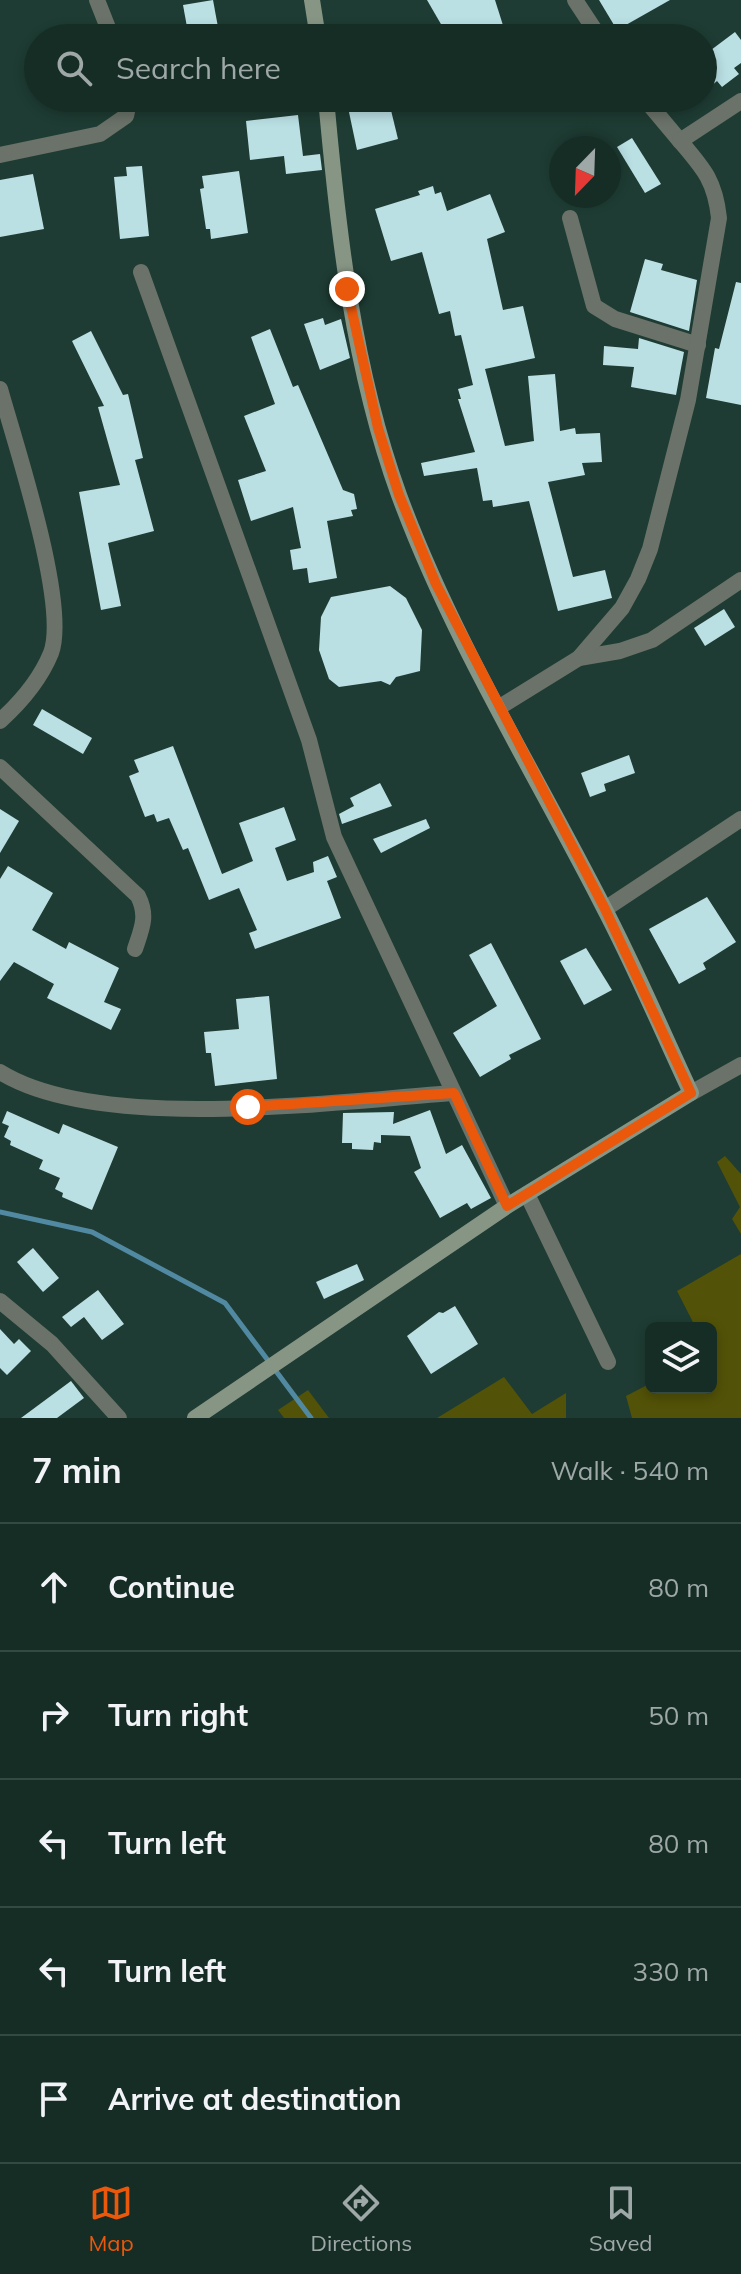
<!DOCTYPE html>
<html lang="en">
<head>
<meta charset="utf-8">
<style>
  :root { --surface:#162d26; --page:#233932; --text:#f1f3f6; --muted:#9ea8a7; --line:#354943; --accent:#ea580c }
  body { margin:0; font-family:Mulish,sans-serif; background:var(--page); color:var(--text) }
  .controls { position:absolute; right:24px; bottom:24px; display:grid; overflow:hidden; border-radius:12px; box-shadow:0 4px 12px #0003 }
  .controls button { width:72px; height:72px; display:grid; place-items:center; padding:0; border:0; border-bottom:2px solid var(--line); background:var(--surface); color:var(--text); font:40px sans-serif }
  .compass { position:absolute; left:549px; top:136px; width:72px; height:72px; border-radius:50%; background:var(--surface); box-shadow:0 4px 12px #0003; rotate:203deg }
  .stop { position:absolute; width:24px; height:24px; margin:-18px; border:6px solid #ea580c; border-radius:50%; background:#fff }
  .stop.end { background:#ea580c; border-color:#fff; box-shadow:0 2px 8px #0008 }
  .list { margin:0; padding:0; list-style:none }
  h2 { display:flex; justify-content:space-between; align-items:center; height:104px; margin:0; padding:0 32px; font-size:34px }
  h2 small { font-size:26px; font-weight:400; color:var(--muted) }
  .list li { display:grid; grid-template-columns:52px 1fr auto; gap:24px; align-items:center; box-sizing:border-box; height:128px; padding:0 32px; border-top:2px solid var(--line) }
  .list b { display:block; font-size:30px; white-space:nowrap }
  .list em { font-size:26px; font-style:normal; color:var(--muted) }
  .icon { flex:none; width:44px; height:44px; fill:none; stroke:currentColor; stroke-width:2; stroke-linecap:round; stroke-linejoin:round }
  .map { position:relative; flex:none; width:741px; height:1418px; overflow:hidden }
  .search { position:absolute; background:var(--surface); box-shadow:0 4px 12px #0003; left:24px; right:24px; top:24px; height:88px; display:flex; align-items:center; gap:20px; box-sizing:border-box; padding:0 28px; border-radius:44px; color:var(--muted); font-size:30px }
  .sheet { height:744px; background:var(--surface) }
  nav { display:flex; justify-content:space-around; align-items:center; box-sizing:border-box; height:112px; border-top:2px solid var(--line); background:var(--surface); font-size:22px; color:var(--muted) }
  nav a { display:grid; justify-items:center; gap:4px }
  nav .on { color:var(--accent) }
  .map>svg:first-child { display:block }
</style>
</head>
<body>
<div class="map">
<svg width="741" height="1418" viewBox="0 0 741 1418">
  <rect width="100%" height="100%" fill="#1e3c33"/>
  <!-- green -->
  <g fill="#525208">
    <path d="M725 1156 741 1174V1234L732 1219 740 1207 717 1162Z"/>
    <path d="M741 1254V1418H632L626 1396 651 1383V1388H711V1328H696L677 1291Z"/>
    <path d="M504 1377 532 1414 566 1393V1418H437Z"/>
    <path d="M308 1390 329 1418H284L278 1410Z"/>
  </g>
  <g fill="none" stroke-linecap="round" stroke-linejoin="round">
    <!-- stream -->
    <path stroke="#5189a2" stroke-width="5" d="M0 1212 92 1232 225 1303 311 1418"/>
  </g>
  <!-- building -->
  <g fill="#bae0e4">
    <path d="M213 0 220 38H189L183 5Z"/>
    <path d="M427 0H495L507 38H449Z"/>
    <path d="M599 0H670L617 30Z"/>
    <path d="M735 32 741 40V63L734 68 739 74 722 87 717 81 709 88 703 80V56Z"/>
    <path d="M346 98H388L398 139 357 150Z"/>
    <path d="M298 115 303 156 320 154 322 170 286 174 284 156 250 160 246 121Z"/>
    <path d="M632 138 661 184 645 193 617 147Z"/>
    <path d="M142 166 149 236 120 239 114 177 127 176 126 167Z"/>
    <path d="M239 171 248 233 211 239 210 229H206L200 189 204 188 202 176Z"/>
    <path d="M33 174 44 229 0 237V180Z"/>
    <path d="M433 186 435 194 441 192 447 211 490 194 505 232 487 239 503 310 523 306 535 358 485 369 505 446 534 441 528 376 555 374 560 431 575 428 576 434 600 433 602 462 582 463 585 475 548 482 573 577 605 570 612 598 558 611 529 501 493 507 492 500 483 501 477 468 424 476 421 463 475 452 458 399H461L458 389 473 385 461 335 455 336 450 311 439 314 422 252 391 261 375 209 420 195 418 191Z"/>
    <path d="M645 259 663 264 661 270 697 280 689 331 630 312Z"/>
    <path d="M736 282 741 283V405L706 398 715 348 719 349Z"/>
    <path d="M323 318 325 325 341 319 350 358 320 370 304 324Z"/>
    <path d="M270 329 293 387 298 385 343 490 354 494 357 509 351 510 353 516 327 521 337 578 309 583 307 568 293 570 290 550 301 548 293 507 251 521 238 480 266 471 244 416 275 404 251 337Z"/>
    <path d="M91 331 123 395 128 394 143 458 135 460 154 531 108 543 121 606 101 610 79 492 120 485 98 407 104 406 72 341Z"/>
    <path d="M639 338 684 352 676 395 631 387 634 367 603 365 604 346 638 349Z"/>
    <path d="M390 586 406 598 422 630 420 671 396 677 390 685 381 681 339 687 329 679 319 650 321 617 331 597Z"/>
    <path d="M724 609 735 627 705 646 694 628Z"/>
    <path d="M42 709 92 738 83 754 33 725Z"/>
    <path d="M173 746 222 874 253 861 239 823 284 807 296 840 275 848 287 881 314 872 313 862 328 856 337 877 327 881 341 918 255 949 249 933 257 930 239 888 209 900 188 848 183 850 169 818 157 822 154 814 145 817 129 776 139 772 134 760Z"/>
    <path d="M629 755 635 773 604 784 606 791 590 797 581 773Z"/>
    <path d="M380 783 392 806 342 824 339 814 354 806 350 798Z"/>
    <path d="M0 809 19 821 0 853Z"/>
    <path d="M426 819 430 828 381 853 373 839Z"/>
    <path d="M8 866 53 893 32 930 66 949 69 942 119 968 104 1002 121 1009 111 1030 47 998 54 984 14 962 0 981V879Z"/>
    <path d="M707 897 736 942 703 963 706 969 679 984 649 929Z"/>
    <path d="M491 943 541 1039 509 1055 511 1059 480 1077 453 1033 497 1006 469 955Z"/>
    <path d="M586 948 612 990 584 1005 560 961Z"/>
    <path d="M269 996 277 1079 215 1086 211 1053H206L204 1032 239 1029 236 999Z"/>
    <path d="M430 1110 446 1154 462 1145 491 1198 471 1209 467 1203 440 1218 414 1172 421 1168 410 1136 381 1135V1143L374 1142 373 1150 352 1149V1143H342L343 1113 394 1112 393 1124Z"/>
    <path d="M7 1111 59 1134 63 1124 118 1147 92 1210 62 1197 63 1193 55 1189 60 1178 39 1169 43 1160 10 1145 11 1141 4 1137 9 1126 2 1123Z"/>
    <path d="M33 1248 59 1278 43 1292 17 1262Z"/>
    <path d="M357 1264 364 1280 324 1299 316 1282Z"/>
    <path d="M98 1290 124 1324 102 1340 84 1317 71 1327 62 1317Z"/>
    <path d="M455 1306 478 1344 431 1374 407 1336 439 1312 443 1313Z"/>
    <path d="M0 1329 14 1344 19 1339 31 1351 7 1375 0 1368Z"/>
    <path d="M71 1381 84 1398 57 1418H21Z"/>
  </g>
  <g fill="none" stroke-linecap="round" stroke-linejoin="round">
    <!-- street -->
    <g stroke="#6a7269" stroke-width="16">
      <path d="M97 0 112 38"/>
      <path d="M575 0 600 38"/>
      <path d="M644 98 680 141"/>
      <path d="M0 155 100 134 126 116 130 98"/>
      <path d="M570 218 594 306 615 319 698 345"/>
      <path d="M141 272 309 740 334 837 507 1206"/>
      <path d="M0 389C15 443 69 605 51 653 40 680 21 702 0 721"/>
      <path d="M579 658 620 651 652 640 741 580"/>
      <path d="M498 708 579 658 622 608 638 579 650 549 688 400 719 218C715 181 704 169 680 141L741 101"/>
      <path d="M0 767 138 896C148 916 142 928 135 949"/>
      <path d="M605 909 741 819"/>
      <path d="M0 1072C100 1134 336 1101 454 1093"/>
      <path d="M691 1093 741 1065"/>
      <path d="M527 1194 608 1362"/>
      <path d="M0 1301 52 1344 119 1418"/>
    </g>
    <!-- secondary -->
    <g stroke="#879585" stroke-width="16">
      <path d="M312 0 318 38"/>
      <path d="M195 1418 507 1206 691 1093C662 1031 635 967 603 906 534 771 452 639 399 495 353 368 338 232 326 98"/>
    </g>
  </g>
  <g fill="none" stroke-linecap="round" stroke-linejoin="round">
    <!-- route -->
    <path stroke="#ea580c" stroke-width="10" d="M248 1107 454 1093 507 1206 691 1093 605 909 436 584 399 495 378 428 347 289"/>
  </g>
</svg>
<div class="controls">
<button><svg class="icon" aria-label="layers" viewBox="0 0 24 24"><path d="M12 4l9 5-9 5-9-5zM3 14l9 5 9-5"/></svg></button>
</div>
<svg class="compass" viewBox="-18 -18 36 36"><path d="M0-13l5 13h-10z" fill="#e53935"/><path d="M0 13l5-13h-10z" fill="#9ea8a7"/></svg>
<div class="stop" style="left:248px;top:1107px"></div>
<div class="stop end" style="left:347px;top:289px"></div>
<div class="search"><svg class="icon" aria-label="search" viewBox="0 0 24 24"><circle cx="10" cy="10" r="6"/><path d="M15 15l6 6"/></svg>Search here</div>
</div>
<section class="sheet">
<h2>7 min<small>Walk · 540 m</small></h2>
<ul class="list">
<li><svg class="icon" aria-label="ahead" viewBox="0 0 24 24"><path d="M12 20V5M6 11l6-6 6 6"/></svg><div><b>Continue</b></div><em>80 m</em></li>
<li><svg class="icon" aria-label="right" viewBox="0 0 24 24"><path d="M7 20v-9h11M14 6l5 5-5 5"/></svg><div><b>Turn right</b></div><em>50 m</em></li>
<li><svg class="icon" aria-label="left" viewBox="0 0 24 24"><path d="M17 20v-9H6M10 6l-5 5 5 5"/></svg><div><b>Turn left</b></div><em>80 m</em></li>
<li><svg class="icon" aria-label="left" viewBox="0 0 24 24"><path d="M17 20v-9H6M10 6l-5 5 5 5"/></svg><div><b>Turn left</b></div><em>330 m</em></li>
<li><svg class="icon" aria-label="arrive" viewBox="0 0 24 24"><path d="M6 21V4h12l-3 4 3 4H6"/></svg><div><b>Arrive at destination</b></div></li>
</ul>
</section>
<nav>
<a class="on"><svg class="icon" aria-label="map" viewBox="0 0 24 24"><path d="M3 6l6-2 6 2 6-2v14l-6 2-6-2-6 2zM9 4v14M15 6v14"/></svg>Map</a>
<a><svg class="icon" aria-label="directions" viewBox="0 0 24 24"><path d="M12 3l9 9-9 9-9-9zM9 14v-3h6M13 9l2 2-2 2"/></svg>Directions</a>
<a><svg class="icon" aria-label="saved" viewBox="0 0 24 24"><path d="M7 4h10v16l-5-4-5 4z"/></svg>Saved</a>
</nav>
</body>
</html>
